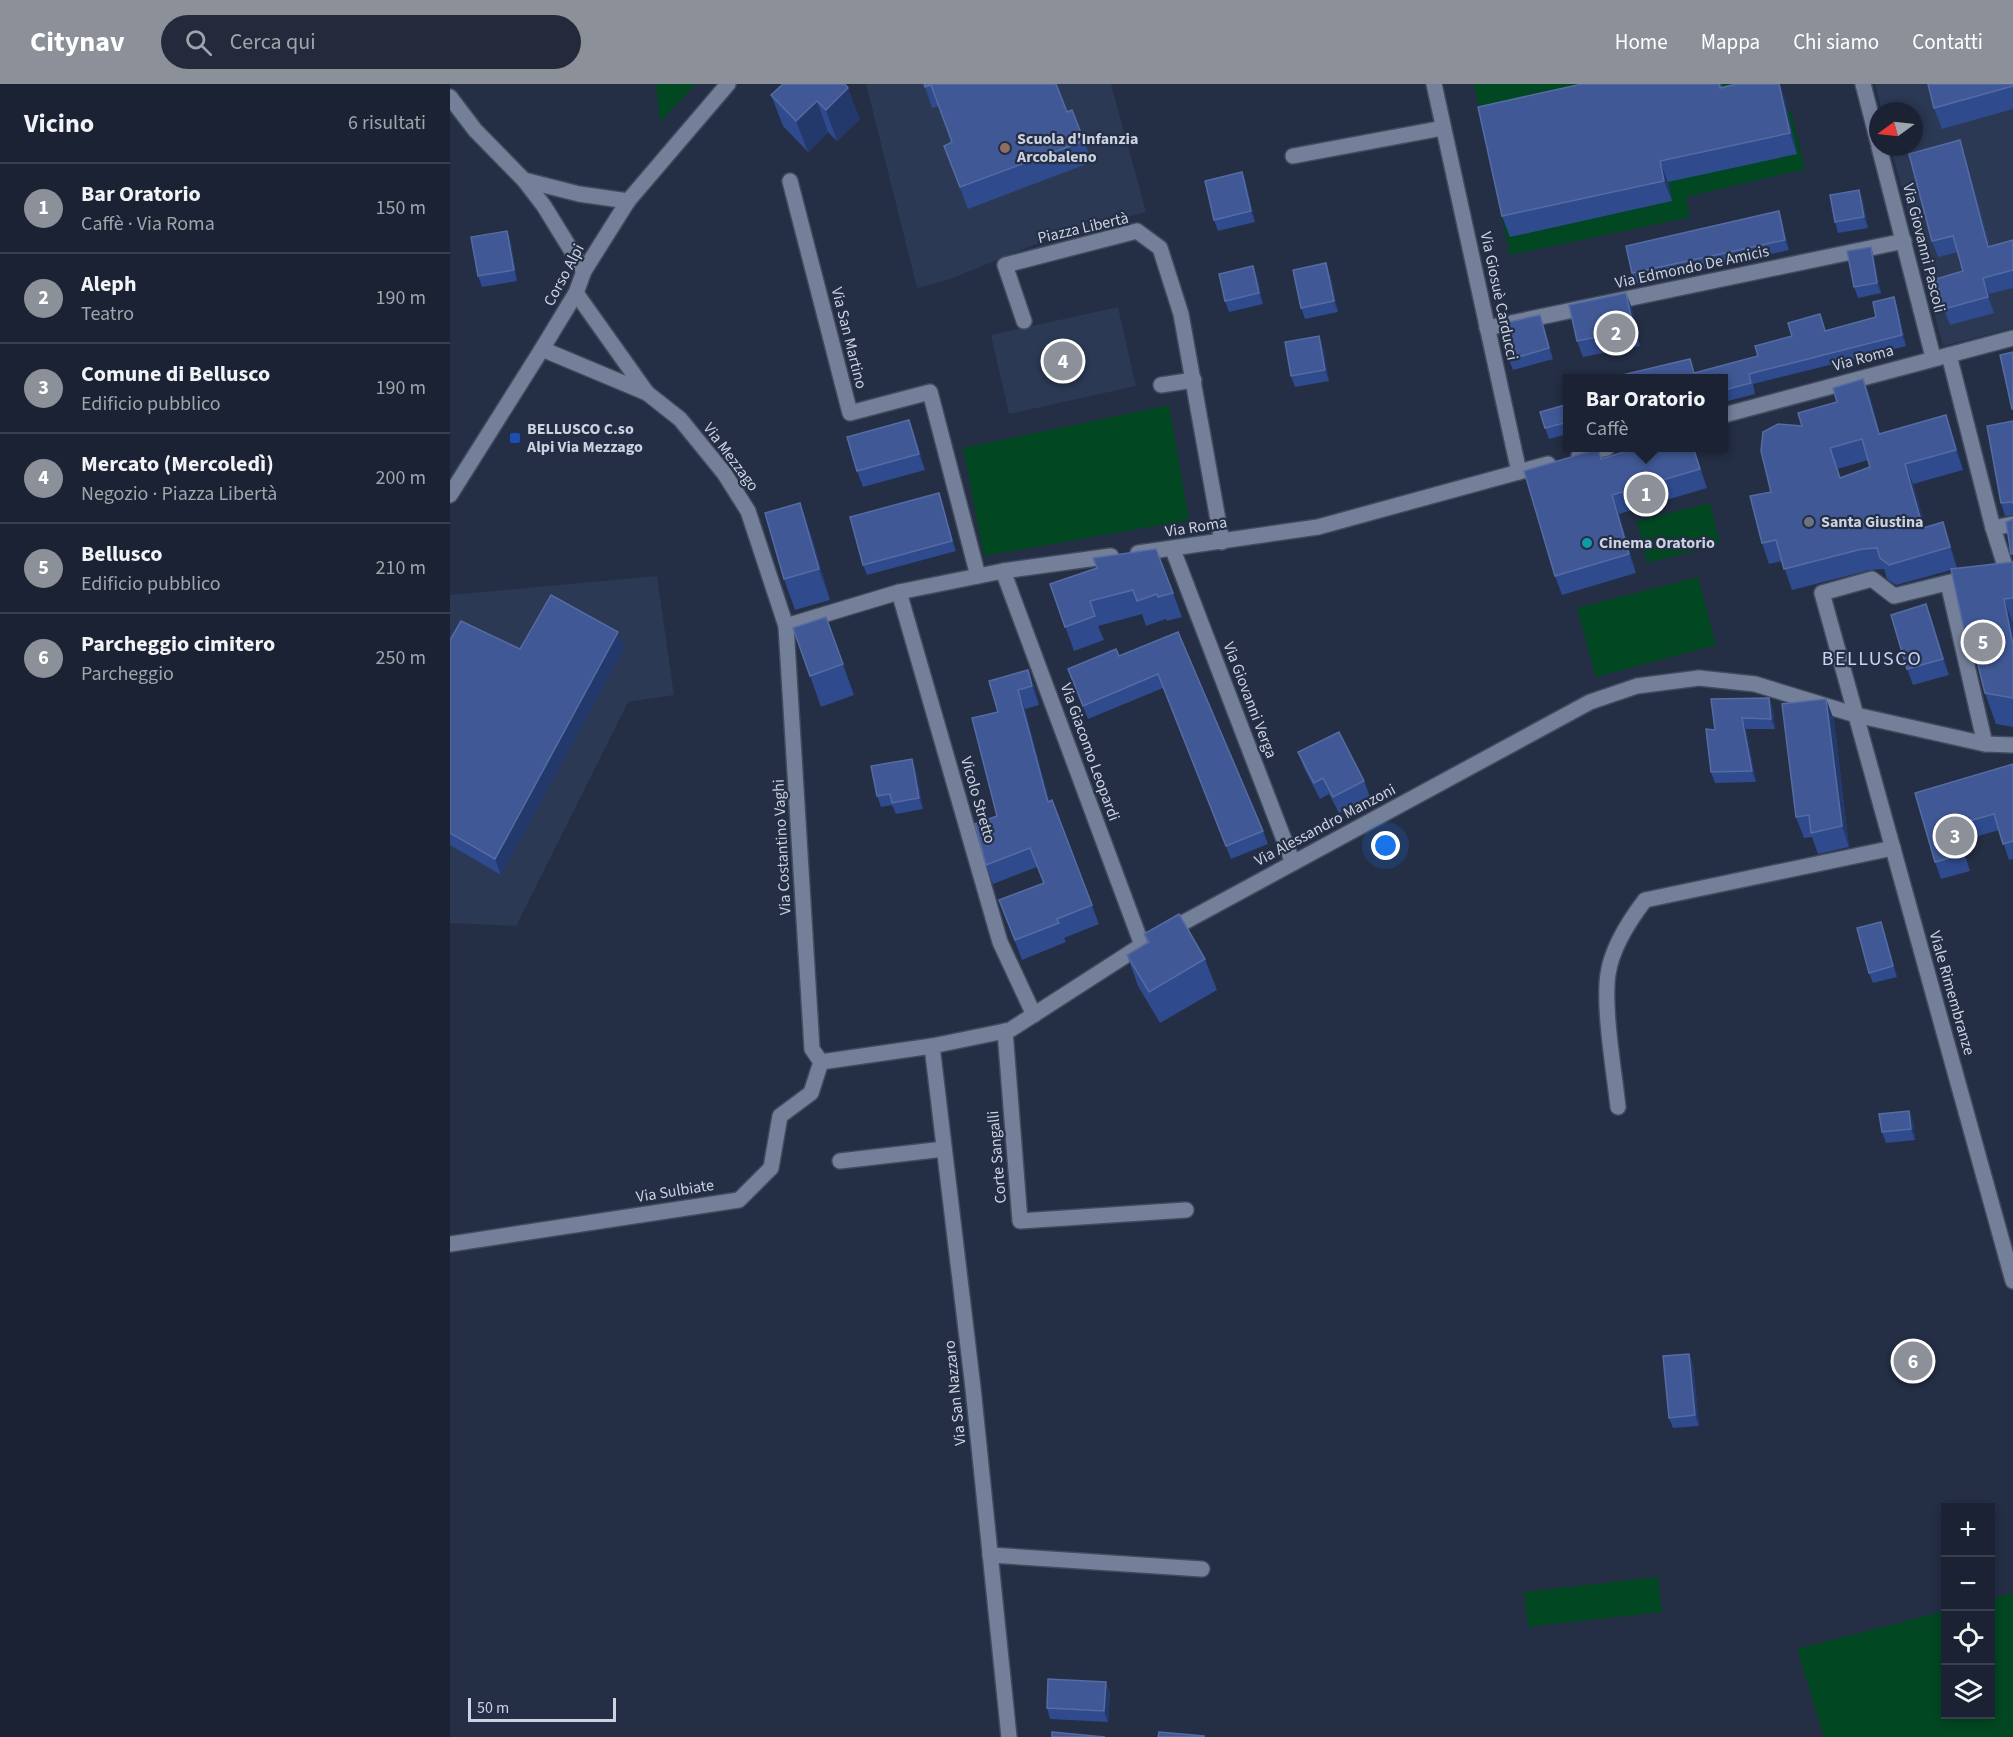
<!DOCTYPE html>
<html lang="it">
<head>
<meta charset="utf-8">
<style>
  :root { --surface:#1b2233; --page:#242a3b; --text:#f1f3f6; --muted:#a0a4ac; --line:#393f4e; --accent:#8c9099 }
  body { margin:0; font-family:"Source Sans 3",sans-serif; background:var(--page); color:var(--text) }
  .controls { position:absolute; right:18px; bottom:18px; display:grid; overflow:hidden; border-radius:0px; box-shadow:0 3px 9px #0003 }
  .controls button { width:54px; height:54px; display:grid; place-items:center; padding:0; border:0; border-bottom:2px solid var(--line); background:var(--surface); color:var(--text); font:30px sans-serif }
  .compass { position:absolute; left:1419px; top:18px; width:54px; height:54px; border-radius:50%; background:var(--surface); box-shadow:0 3px 9px #0003; rotate:255deg }
  .scale { position:absolute; left:18px; bottom:15px; width:148px; box-sizing:border-box; padding-left:6px; border:3px solid #cbd2e0; border-top:0; font-size:16px; line-height:21px; white-space:nowrap; color:#cbd2e0; -webkit-text-stroke:4px #242e44; paint-order:stroke }
  .you { position:absolute; left:936px; top:762px; width:21px; height:21px; margin:-15px; border:4px solid #fff; border-radius:50%; background:#1a73e8; box-shadow:0 0 0 9px #1a73e833 }
  .badge { display:grid; place-items:center; width:39px; height:39px; border-radius:50%; background:var(--accent); color:#fff; font-size:20px; font-weight:700 }
  .pin { position:absolute; translate:-50% -50%; border:3px solid #fff; box-shadow:0 2px 6px #0006 }
  .popup { position:absolute; left:1113px; top:290px; width:165px; height:78px; box-sizing:border-box; display:grid; place-content:center; border-radius:0px; background:var(--surface); filter:drop-shadow(0 2px 4px #0005); font-size:20px; white-space:nowrap; color:var(--muted) }
  .popup b { font-size:22px; color:var(--text) }
  .popup::after { content:''; position:absolute; left:50%; top:100%; margin-left:-12px; border:12px solid transparent; border-top-color:var(--surface) }
  .list { margin:0; padding:0; list-style:none }
  h2 { display:flex; justify-content:space-between; align-items:center; height:78px; margin:0; padding:0 24px; font-size:26px }
  h2 small { font-size:20px; font-weight:400; color:var(--muted) }
  .list li { display:grid; grid-template-columns:39px 1fr auto; gap:18px; align-items:center; box-sizing:border-box; height:90px; padding:0 24px; border-top:2px solid var(--line) }
  .list b { display:block; font-size:22px; white-space:nowrap }
  .list p { margin:0; font-size:20px; white-space:nowrap; color:var(--muted) }
  .list em { font-size:20px; font-style:normal; color:var(--muted) }
  .icon { flex:none; width:33px; height:33px; fill:none; stroke:currentColor; stroke-width:2; stroke-linecap:round; stroke-linejoin:round }
  .map { position:relative; flex:none; width:1563px; height:1653px; overflow:hidden }
  header { display:flex; align-items:center; gap:36px; box-sizing:border-box; height:84px; padding:0 30px; background:var(--accent); color:#fff }
  header strong { font-size:28px }
  nav { display:flex; gap:33px; margin-inline-start:auto; font-size:21px }
  .search { width:420px; height:54px; background:var(--page); display:flex; align-items:center; gap:15px; box-sizing:border-box; padding:0 21px; border-radius:33px; color:var(--muted); font-size:22px }
  main { display:flex }
  aside { flex:1; background:var(--surface) }
  .map>svg:first-child { display:block }
</style>
</head>
<body>
<header>
<strong>Citynav</strong>
<div class="search"><svg class="icon" aria-label="search" viewBox="0 0 24 24"><circle cx="10" cy="10" r="6"/><path d="M15 15l6 6"/></svg>Cerca qui</div>
<nav><a>Home</a><a>Mappa</a><a>Chi siamo</a><a>Contatti</a></nav>
</header>
<main>
<aside>
<h2>Vicino<small>6 risultati</small></h2>
<ul class="list">
<li><span class="badge">1</span><div><b>Bar Oratorio</b><p>Caffè · Via Roma</p></div><em>150 m</em></li>
<li><span class="badge">2</span><div><b>Aleph</b><p>Teatro</p></div><em>190 m</em></li>
<li><span class="badge">3</span><div><b>Comune di Bellusco</b><p>Edificio pubblico</p></div><em>190 m</em></li>
<li><span class="badge">4</span><div><b>Mercato (Mercoledì)</b><p>Negozio · Piazza Libertà</p></div><em>200 m</em></li>
<li><span class="badge">5</span><div><b>Bellusco</b><p>Edificio pubblico</p></div><em>210 m</em></li>
<li><span class="badge">6</span><div><b>Parcheggio cimitero</b><p>Parcheggio</p></div><em>250 m</em></li>
</ul>
</aside>
<div class="map">
<svg width="1563" height="1653" viewBox="0 0 1563 1653">
  <rect width="100%" height="100%" fill="#242e44"/>
  <!-- built -->
  <g fill="#2c3954">
    <path d="M416 0H661L696 128 603 153 498 196 467 204Z"/>
    <path d="M1425 0H1563V244L1493 262 1441 63H1464V27H1432Z"/>
    <path d="M668 223 686 302 559 330 541 251Z"/>
    <path d="M207 492 224 611 178 618 66 842 0 839V511Z"/>
  </g>
  <!-- green -->
  <g fill="#014721">
    <path d="M206 0H246L210 38Z"/>
    <path d="M1024 0H1285L1293 36 1341 27 1355 85 1236 113 1240 133 1060 171Z"/>
    <path d="M719 321 739 436 534 472 513 364Z"/>
    <path d="M1260 419 1270 460 1197 479 1187 437Z"/>
    <path d="M1248 493 1266 561 1146 593 1127 524Z"/>
    <path d="M1208 1493 1212 1528 1078 1543 1074 1508Z"/>
    <path d="M1563 1509V1653H1374L1347 1565 1495 1527 1496 1630H1540L1541 1515Z"/>
  </g>
  <g fill="none" stroke-linecap="round" stroke-linejoin="round">
    <!-- street casing -->
    <g stroke="#424b5d" stroke-width="18">
      <g id="street">
        <path d="M984 0 1069 388"/>
        <path d="M1413 0 1428 58"/>
        <path d="M1429 63 1483 273"/>
        <path d="M843 72 993 44"/>
        <path d="M340 97 400 329 480 308 528 492"/>
        <path d="M126 209 197 309"/>
        <path d="M574 237 555 181 687 147 710 164 731 230 772 458"/>
        <path d="M1037 244 1454 157"/>
        <path d="M92 265 197 309 230 335 274 389 298 427 336 542 362 965 371 978"/>
        <path d="M1499 271 1543 444 1563 440"/>
        <path d="M711 301 744 296"/>
        <path d="M1274 331 1563 254"/>
        <path d="M1129 371 1157 364"/>
        <path d="M1543 444 1556 485 1544 488"/>
        <path d="M723 466 843 779"/>
        <path d="M688 469 868 443 1098 380"/>
        <path d="M553 487 692 861"/>
        <path d="M1521 493 1444 512 1422 495 1372 509 1563 1197"/>
        <path d="M1498 499 1535 660"/>
        <path d="M449 508 550 858 584 931"/>
        <path d="M336 542 449 508 553 487 661 472"/>
        <path d="M555 947 570 1137 736 1126"/>
        <path d="M482 962 523 1304 559 1653"/>
        <path d="M371 978 482 962 560 946 692 861 1140 618 1187 602 1249 594 1305 600 1406 631 1535 660 1563 661"/>
        <path d="M1168 1023C1164 986 1153 924 1158 890 1162 863 1179 837 1195 816L1443 764"/>
        <path d="M390 1077 494 1065"/>
        <path d="M0 1160 289 1116 321 1084 330 1032 361 1009 371 978"/>
        <path d="M540 1471 752 1485"/>
      </g>
    </g>
    <!-- secondary casing -->
    <g stroke="#424b5d" stroke-width="18">
      <g id="secondary">
        <path d="M0 13 25 46 74 96 94 122 134 187"/>
        <path d="M74 96 129 110 178 117"/>
        <path d="M0 411 92 265 126 209 134 187 178 117 278 0"/>
      </g>
    </g>
    <!-- street -->
    <use href="#street" stroke="#74809a" stroke-width="15"/>
    <!-- secondary -->
    <use href="#secondary" stroke="#74809a" stroke-width="15"/>
  </g>
  <!-- wall -->
  <g fill="#2f4a8d" fill-rule="evenodd">
    <path d="M333 0 410 35 387 57 378 48 358 68 333 42 321 11Z"/>
    <path d="M474 0H606L617 28 622 26 642 78 518 125 494 62 502 58 489 22 482 24Z"/>
    <path d="M1132 0H1272V3L1334 12 1347 70 1218 98 1222 117 1060 153 1052 132Z"/>
    <path d="M1563 0V25L1492 45 1484 24Z"/>
    <path d="M1510 56 1515 72 1540 162 1563 156V204L1539 210 1544 229 1500 241 1494 225 1513 187 1508 168 1488 173 1482 157Z"/>
    <path d="M792 88 796 99 805 138 768 147 764 136Z"/>
    <path d="M1413 117 1418 144 1388 149 1385 138Z"/>
    <path d="M1329 127 1332 138 1339 166 1186 200 1182 189Z"/>
    <path d="M57 147 61 158 67 197 32 203 28 192Z"/>
    <path d="M1421 163 1424 174 1431 209 1408 214 1404 203Z"/>
    <path d="M803 182 807 192 813 220 779 228 775 217Z"/>
    <path d="M880 190 888 228 855 235 851 224Z"/>
    <path d="M1176 209 1182 225 1190 262 1133 273 1127 257Z"/>
    <path d="M1444 213 1448 224 1456 262 1303 300 1305 310 1274 318V294L1308 272 1342 252 1370 230 1376 247 1426 233Z"/>
    <path d="M1094 242 1103 275 1063 286 1059 276Z"/>
    <path d="M869 252 873 263 879 297 845 303 841 292Z"/>
    <path d="M1413 295 1421 316 1430 350 1496 331 1503 352 1513 386 1463 400 1475 443 1500 459 1507 484 1503 485 1563 478V643L1546 640 1535 609 1528 581H1527L1515 550 1501 486 1446 501 1437 495 1434 485 1420 486 1342 506 1332 477 1319 480 1312 459 1321 408 1387 318ZM1418 376 1420 383 1390 394 1387 385Z"/>
    <path d="M1118 329V350L1099 355 1095 344Z"/>
    <path d="M459 336 465 352 475 386 413 403 407 387Z"/>
    <path d="M1563 337V431L1555 432 1551 419Z"/>
    <path d="M1190 363H1244L1257 404 1169 430 1186 489 1112 511 1105 492 1152 375Z"/>
    <path d="M489 409 506 467 417 491 413 481Z"/>
    <path d="M361 450 380 516 345 526 334 495Z"/>
    <path d="M643 474 723 509 732 533 717 537 716 535 696 542 692 530 648 542 654 556 624 567 600 500 647 484Z"/>
    <path d="M376 533 404 611 371 623 343 544Z"/>
    <path d="M1482 536 1499 591 1463 601 1457 585Z"/>
    <path d="M728 548 813 747 818 760 781 775 713 604 638 635 618 585 669 572Z"/>
    <path d="M0 556 70 565 174 564 51 791 0 761Z"/>
    <path d="M578 586 585 605 589 621 575 625 599 717 602 716 649 840 614 854 616 858 572 876 549 816 594 799 587 783 543 800 536 781 547 732 548 628Z"/>
    <path d="M1319 614 1323 625 1325 645H1296L1306 698 1265 699 1261 688 1265 646Z"/>
    <path d="M1376 615 1384 636 1399 763 1368 770 1362 753 1354 754 1346 733Z"/>
    <path d="M848 668 914 697 920 713 889 729 879 710 870 715 854 684Z"/>
    <path d="M1563 680V775L1559 776 1549 746 1511 757 1520 787 1491 795 1485 778 1465 709Z"/>
    <path d="M466 686 473 725 446 730 442 721 431 723 427 712Z"/>
    <path d="M1435 849 1447 893 1423 899 1419 889Z"/>
    <path d="M694 850 755 875 767 906 710 939 688 902 677 871 698 859Z"/>
    <path d="M1459 1027 1463 1037 1465 1056 1436 1059 1432 1048Z"/>
    <path d="M1239 1270 1243 1280 1249 1342 1223 1344 1219 1334Z"/>
    <path d="M656 1598 660 1609 658 1638 600 1635 597 1624Z"/>
  </g>
  <!-- shaded-wall -->
  <g fill="#23396c">
    <path d="M1329 0H1330L1334 12 1347 70 1340 49Z"/>
    <path d="M398 4 410 35 387 57 376 26Z"/>
    <path d="M367 17 378 48 358 68 346 37Z"/>
    <path d="M1510 56 1515 72 1544 179 1538 163Z"/>
    <path d="M1210 77 1218 98 1222 117 1214 97Z"/>
    <path d="M792 88 796 99 805 138 801 127Z"/>
    <path d="M1409 106 1413 117 1418 144 1414 133Z"/>
    <path d="M1329 127 1332 138 1339 166 1335 156Z"/>
    <path d="M57 147 61 158 67 197 64 186Z"/>
    <path d="M1421 163 1424 174 1431 209 1427 199Z"/>
    <path d="M876 179 880 190 888 228 884 217Z"/>
    <path d="M803 182 807 192 813 220 809 209Z"/>
    <path d="M1533 194 1539 210 1544 229 1538 213Z"/>
    <path d="M1176 209 1182 225 1190 262 1184 246Z"/>
    <path d="M1444 213 1448 224 1456 262 1452 251Z"/>
    <path d="M1090 231 1094 242 1103 275 1099 264Z"/>
    <path d="M869 252 873 263 879 297 875 286Z"/>
    <path d="M1413 295 1421 316 1436 371 1429 350Z"/>
    <path d="M1496 331 1503 352 1513 386 1506 366Z"/>
    <path d="M459 336 465 352 475 386 469 370Z"/>
    <path d="M1243 363H1244L1257 404 1250 385Z"/>
    <path d="M1455 380 1463 400 1481 464 1473 444Z"/>
    <path d="M489 409 493 419 506 467 502 457Z"/>
    <path d="M1162 411 1169 430 1186 489 1179 470Z"/>
    <path d="M350 419 361 450 380 516 369 485Z"/>
    <path d="M1493 438 1500 459 1507 484 1500 463Z"/>
    <path d="M1554 515 1563 539V561Z"/>
    <path d="M1476 520 1482 536 1499 591 1493 575Z"/>
    <path d="M168 548 174 564 51 791 45 775Z"/>
    <path d="M578 586 585 605 589 621 582 602Z"/>
    <path d="M568 606 575 625 605 737 598 718Z"/>
    <path d="M1319 614 1323 625 1325 645 1321 635Z"/>
    <path d="M1376 615 1384 636 1399 763 1392 742Z"/>
    <path d="M1292 634 1296 645 1306 698 1302 687Z"/>
    <path d="M462 675 466 686 473 725 469 714Z"/>
    <path d="M1505 741 1511 757 1520 787 1514 770Z"/>
    <path d="M1431 838 1435 849 1447 893 1443 882Z"/>
    <path d="M1459 1027 1463 1037 1465 1056 1461 1045Z"/>
    <path d="M1239 1270 1243 1280 1249 1342 1245 1331Z"/>
    <path d="M656 1598 660 1609 658 1638 654 1627Z"/>
  </g>
  <!-- building -->
  <g fill="#405996" stroke="#556ca2" stroke-width="1.5" fill-rule="evenodd">
    <path d="M333 0H395L398 4 376 26 367 17 346 37 321 11Z"/>
    <path d="M474 0H606L617 28 622 26 634 57 510 103 494 62 502 58 481 1 475 3Z"/>
    <path d="M1132 0H1269L1270 4 1286 0H1329L1340 49 1210 77 1214 97 1052 132 1028 23Z"/>
    <path d="M1478 0H1563V2L1484 24Z"/>
    <path d="M1510 56 1538 163 1563 156V186L1533 194 1538 213 1494 225 1486 195 1513 187 1503 152 1482 157 1459 70Z"/>
    <path d="M792 88 801 127 764 136 755 97Z"/>
    <path d="M1409 106 1414 133 1385 138 1380 111Z"/>
    <path d="M1329 127 1335 156 1182 189 1176 162Z"/>
    <path d="M57 147 64 186 28 192 21 153Z"/>
    <path d="M1421 163 1427 199 1404 203 1397 167Z"/>
    <path d="M876 179 884 217 851 224 843 186Z"/>
    <path d="M803 182 809 209 775 217 769 190Z"/>
    <path d="M1176 209 1184 246 1127 257 1119 221Z"/>
    <path d="M1444 213 1452 251 1299 290 1301 299 1274 306V294H1173L1172 291 1240 275 1244 289 1308 272 1305 262 1342 252 1338 239 1370 230 1375 247 1426 233 1423 218Z"/>
    <path d="M1090 231 1099 264 1059 276 1050 240Z"/>
    <path d="M869 252 875 286 841 292 835 258Z"/>
    <path d="M1563 268V325H1562L1550 271Z"/>
    <path d="M1413 295 1429 350 1496 331 1506 366 1455 380 1473 444 1493 438 1500 463 1439 481 1430 474 1427 464 1412 465 1334 485 1326 456 1312 459 1300 412 1321 408 1311 367 1313 348 1328 340 1352 342 1348 329 1387 318 1383 304ZM1412 355 1420 383 1390 394 1380 364Z"/>
    <path d="M1115 321 1118 332V338L1095 344 1090 328Z"/>
    <path d="M459 336 469 370 407 387 397 353Z"/>
    <path d="M1563 337V420L1562 418 1551 419 1537 342Z"/>
    <path d="M1190 363H1243L1250 385 1162 411 1179 470 1105 492 1074 387 1148 365 1151 375Z"/>
    <path d="M489 409 502 457 413 481 400 433Z"/>
    <path d="M350 419 369 485 334 495 315 429Z"/>
    <path d="M1563 435V470H1561L1556 438Z"/>
    <path d="M706 465 723 509 708 513 707 510 687 517 683 506 640 517 645 532 615 543 600 500 647 484 643 474Z"/>
    <path d="M1563 478V514L1554 515 1563 561V614L1535 609 1520 549 1515 550 1501 485Z"/>
    <path d="M101 511 168 548 45 775 0 749V556L11 537 70 565Z"/>
    <path d="M1476 520 1493 575 1457 585 1441 531Z"/>
    <path d="M376 533 393 580 360 592 343 544Z"/>
    <path d="M728 548 813 747 776 762 708 590 633 622 618 585 666 565 669 572Z"/>
    <path d="M578 586 582 602 568 606 598 718 602 716 642 821 607 835 609 839 565 856 549 816 594 799 580 764 536 781 525 740 547 732 522 634 548 628 539 597Z"/>
    <path d="M1319 614 1321 635 1292 634 1302 687 1261 688 1256 645 1265 646 1261 615Z"/>
    <path d="M1376 615 1392 742 1361 749 1359 731 1346 733 1332 620Z"/>
    <path d="M889 648 914 697 883 713 873 694 864 699 848 668Z"/>
    <path d="M462 675 469 714 442 719 440 710 427 712 421 682Z"/>
    <path d="M1563 680V757L1553 760 1544 730 1505 741 1514 770 1485 778 1465 709Z"/>
    <path d="M729 830 755 875 699 908 677 871 699 858 694 850Z"/>
    <path d="M1431 838 1443 882 1419 889 1407 844Z"/>
    <path d="M1459 1027 1461 1045 1432 1048 1429 1030Z"/>
    <path d="M1239 1270 1245 1331 1219 1334 1213 1272Z"/>
    <path d="M598 1595 656 1598 654 1627 597 1624Z"/>
    <path d="M602 1648 655 1653H602Z"/>
    <path d="M709 1648 754 1652V1653H708Z"/>
  </g>
  <!-- markers -->
  <circle fill="#8d6e63" stroke="#242e44" stroke-width="2" cx="555" cy="64" r="6"/>
  <rect fill="#1a4fb4" stroke="#242e44" stroke-width="2" x="59" y="348" width="12" height="12" rx="3"/>
  <circle fill="#6b7280" stroke="#242e44" stroke-width="2" cx="1359" cy="438" r="6"/>
  <circle fill="#0f9aa8" stroke="#242e44" stroke-width="2" cx="1137" cy="459" r="6"/>
  <g text-anchor="middle" dominant-baseline="central" stroke-width="4.5" stroke-linejoin="round" paint-order="stroke">
    <!-- poi labels -->
    <g font-size="16" font-weight="bold" fill="#cbd2e0" stroke="#242e44" text-anchor="start">
      <text x="567" y="55">Scuola d'Infanzia<tspan x="567" dy="18">Arcobaleno</tspan></text>
      <text x="77" y="345">BELLUSCO C.so<tspan x="77" dy="18">Alpi Via Mezzago</tspan></text>
      <text x="1371" y="438">Santa Giustina</text>
      <text x="1149" y="459">Cinema Oratorio</text>
    </g>
    <!-- street labels -->
    <g font-size="16" fill="#cbd2e0" stroke="#242e44">
      <text transform="translate(633 144) rotate(-13)">Piazza Libertà</text>
      <text transform="translate(1474 164) rotate(76)">Via Giovanni Pascoli</text>
      <text transform="translate(1242 183) rotate(-12)">Via Edmondo De Amicis</text>
      <text transform="translate(114 191) rotate(-62)">Corso Alpi</text>
      <text transform="translate(1049 212) rotate(78)">Via Giosuè Carducci</text>
      <text transform="translate(399 254) rotate(76)">Via San Martino</text>
      <text transform="translate(1413 274) rotate(-15)">Via Roma</text>
      <text transform="translate(281 373) rotate(53)">Via Mezzago</text>
      <text transform="translate(746 443) rotate(-9)">Via Roma</text>
      <text transform="translate(800 616) rotate(69)">Via Giovanni Verga</text>
      <text transform="translate(640 668) rotate(70)">Via Giacomo Leopardi</text>
      <text transform="translate(528 716) rotate(74)">Vicolo Stretto</text>
      <text transform="translate(875 741) rotate(-28)">Via Alessandro Manzoni</text>
      <text transform="translate(332 763) rotate(-93)">Via Costantino Vaghi</text>
      <text transform="translate(1502 909) rotate(74)">Viale Rimembranze</text>
      <text transform="translate(547 1073) rotate(-95)">Corte Sangalli</text>
      <text transform="translate(225 1107) rotate(-9)">Via Sulbiate</text>
      <text transform="translate(505 1309) rotate(-96)">Via San Nazzaro</text>
    </g>
    <!-- quarter labels -->
    <g font-size="20" letter-spacing="1.5" fill="#c8d6f2" stroke="#242e44">
      <text x="1422" y="575">BELLUSCO</text>
    </g>
  </g>
</svg>
<div class="controls">
<button>+</button>
<button>−</button>
<button><svg class="icon" aria-label="locate" viewBox="0 0 24 24"><circle cx="12" cy="12" r="6"/><path d="M12 2v4M12 18v4M2 12h4M18 12h4"/></svg></button>
<button><svg class="icon" aria-label="layers" viewBox="0 0 24 24"><path d="M12 4l9 5-9 5-9-5zM3 14l9 5 9-5"/></svg></button>
</div>
<svg class="compass" viewBox="-18 -18 36 36"><path d="M0-13l5 13h-10z" fill="#e53935"/><path d="M0 13l5-13h-10z" fill="#a0a4ac"/></svg>
<div class="scale">50 m</div>
<div class="you"></div>
<div class="pin badge" style="left:1196px;top:410px">1</div>
<div class="popup"><b>Bar Oratorio</b>Caffè</div>
<div class="pin badge" style="left:1166px;top:249px">2</div>
<div class="pin badge" style="left:1505px;top:752px">3</div>
<div class="pin badge" style="left:613px;top:277px">4</div>
<div class="pin badge" style="left:1533px;top:558px">5</div>
<div class="pin badge" style="left:1463px;top:1277px">6</div>
</div>
</main>
</body>
</html>
